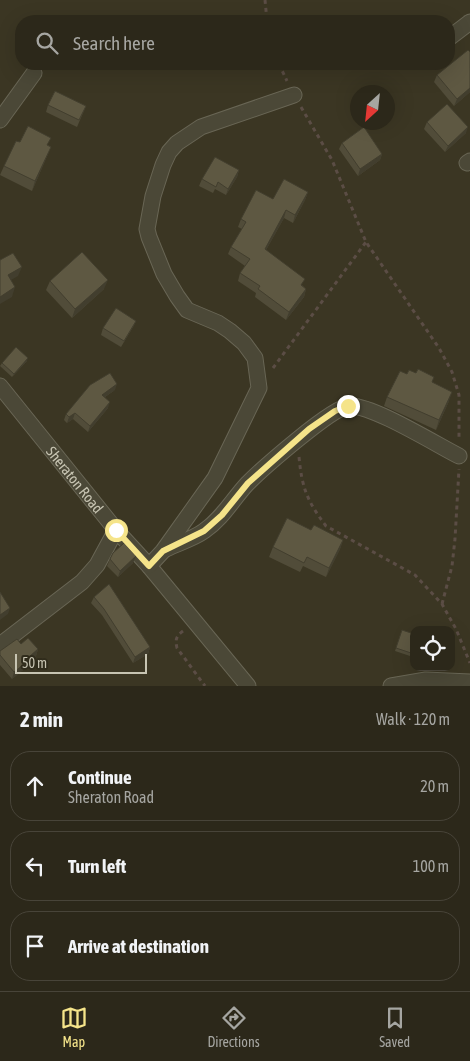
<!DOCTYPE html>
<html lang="en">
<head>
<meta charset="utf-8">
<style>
  :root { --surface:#2c281a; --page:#343023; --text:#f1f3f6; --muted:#a6a6a2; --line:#484439; --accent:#f5e48a }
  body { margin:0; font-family:"Asap Condensed",sans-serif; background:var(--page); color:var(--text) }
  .controls { position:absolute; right:15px; bottom:15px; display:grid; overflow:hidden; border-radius:10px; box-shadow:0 5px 20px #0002 }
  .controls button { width:45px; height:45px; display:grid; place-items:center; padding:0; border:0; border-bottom:1px solid var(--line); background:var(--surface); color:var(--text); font:25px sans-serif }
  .compass { position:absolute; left:350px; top:85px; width:45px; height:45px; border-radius:50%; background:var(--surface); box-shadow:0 5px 20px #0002; rotate:207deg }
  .scale { position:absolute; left:15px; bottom:12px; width:132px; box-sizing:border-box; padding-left:5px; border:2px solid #c7c4b2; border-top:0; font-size:14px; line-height:18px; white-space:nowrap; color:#c7c4b2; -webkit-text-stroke:4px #302c1c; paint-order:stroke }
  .stop { position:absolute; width:15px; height:15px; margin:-11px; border:4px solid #f5e48a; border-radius:50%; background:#fff }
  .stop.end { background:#f5e48a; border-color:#fff; box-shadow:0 1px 5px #0008 }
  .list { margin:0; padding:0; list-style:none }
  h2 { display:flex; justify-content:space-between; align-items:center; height:65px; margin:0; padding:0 20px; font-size:21px }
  h2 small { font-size:16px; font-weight:400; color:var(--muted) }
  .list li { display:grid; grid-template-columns:32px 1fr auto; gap:15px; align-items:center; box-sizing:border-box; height:70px; margin:0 10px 10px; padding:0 10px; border:1px solid var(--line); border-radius:20px }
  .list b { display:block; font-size:19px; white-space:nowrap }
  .list p { margin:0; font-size:16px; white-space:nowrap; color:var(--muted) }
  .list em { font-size:16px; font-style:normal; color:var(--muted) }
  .icon { flex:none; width:28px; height:28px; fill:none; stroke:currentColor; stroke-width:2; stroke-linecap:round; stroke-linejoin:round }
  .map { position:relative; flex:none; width:470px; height:686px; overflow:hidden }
  .search { position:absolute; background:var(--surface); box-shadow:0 5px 20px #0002; left:15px; right:15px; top:15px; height:55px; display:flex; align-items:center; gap:12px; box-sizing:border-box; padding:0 18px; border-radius:20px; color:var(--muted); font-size:19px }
  .sheet { height:305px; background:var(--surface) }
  nav { display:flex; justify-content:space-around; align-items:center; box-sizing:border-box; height:70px; border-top:1px solid var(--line); background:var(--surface); font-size:14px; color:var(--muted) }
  nav a { display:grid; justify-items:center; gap:2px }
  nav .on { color:var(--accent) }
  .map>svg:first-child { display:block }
</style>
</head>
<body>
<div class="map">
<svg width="470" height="686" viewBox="0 0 470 686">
  <rect width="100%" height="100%" fill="#3b3623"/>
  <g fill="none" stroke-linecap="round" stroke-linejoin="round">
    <!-- minor casing -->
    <g stroke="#696655" stroke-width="17">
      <g id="minor">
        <path d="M449 38 470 22"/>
        <path d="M0 120 34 73"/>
        <path d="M467 163 470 161"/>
        <path id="s1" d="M0 386 116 530 149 566 248 686"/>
        <path d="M166 549C178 543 193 539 204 531 222 519 233 499 247 484 262 469 332 407 349 406 371 404 437 445 459 456"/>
        <path d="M149 566 163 551 215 478 259 388 255 358 244 343 230 331 218 323 187 310 177 296 164 274 149 237 147 229 153 196 163 165 169 152 177 143 201 127 294 95"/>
        <path d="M0 645 82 582 97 565 116 530"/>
        <path d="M391 686 426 680 470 682"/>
      </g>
    </g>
    <!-- path -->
    <g stroke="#5b4d45" stroke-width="3" stroke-dasharray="4 4" stroke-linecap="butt">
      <path d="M265 0 267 21"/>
      <path d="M279 64 287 81"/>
      <path d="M301 107 332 160 366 242 439 348 452 372 459 395V438"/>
      <path d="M273 368 366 242"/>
      <path d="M299 457C302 488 307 501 326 526L415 575 442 604 456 629 470 663"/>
      <path d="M442 604 452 566 455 539 459 469"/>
      <path d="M183 631C176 636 175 640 177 648L205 686"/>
    </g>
    <!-- minor -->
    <use href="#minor" stroke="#4b4837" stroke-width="15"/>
  </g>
  <!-- wall -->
  <g fill="#514c39">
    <path d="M437 75 470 92 454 106 434 82Z"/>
    <path d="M48 105 86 106 77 127 46 112Z"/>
    <path d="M427 122 466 133 445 152 424 129Z"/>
    <path d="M20 142 48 145 51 147 32 191 0 175 4 166Z"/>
    <path d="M342 143 382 154 380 160 358 176 339 149Z"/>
    <path d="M239 170 237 177 226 195 215 189 213 193 199 186 202 179Z"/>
    <path d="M308 192 305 200 293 223 284 218 266 250 306 289 304 297 286 320 255 297 256 293 238 281 240 273 245 266 228 254 231 247 242 229 238 227 241 219 273 199Z"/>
    <path d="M50 281 104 289 72 318 46 290Z"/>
    <path d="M136 321 133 327 121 347 101 335 103 328Z"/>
    <path d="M27 361 12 377 0 366 2 363Z"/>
    <path d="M407 374 432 383 449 401 436 430 384 406 387 397Z"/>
    <path d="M115 390 105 397 108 408 88 432 73 419 67 423 64 420 66 414Z"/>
    <path d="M311 530 343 540 340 549 326 577 303 566 300 572 269 557 273 547Z"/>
    <path d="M110 559 133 563 118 577 107 566Z"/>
    <path d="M94 597 150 647 148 654 133 663 102 615 91 603Z"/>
    <path d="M402 630 414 646 410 656 395 651Z"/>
    <path d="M21 644 38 649 36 656 31 660 29 665 12 679 0 665V651Z"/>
  </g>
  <!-- shaded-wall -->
  <g fill="#423e2e">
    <path d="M470 88V92L454 106 457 99Z"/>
    <path d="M468 127 466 133 445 152 448 146Z"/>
    <path d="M51 147 47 156 32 191 35 181Z"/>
    <path d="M382 154 380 160 358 176 360 169Z"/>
    <path d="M239 170 237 177 226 195 228 189Z"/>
    <path d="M308 192 305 200 293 223 295 215Z"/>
    <path d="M286 210 284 218 262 257 265 249Z"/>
    <path d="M22 267 18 276 4 284 8 275Z"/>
    <path d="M108 280 104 289 72 318 75 309Z"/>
    <path d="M15 287 12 297 0 304V297Z"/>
    <path d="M306 289 304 297 286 320 289 312Z"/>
    <path d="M28 358 27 361 12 377 14 374Z"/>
    <path d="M117 384 115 390 99 401 102 395Z"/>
    <path d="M452 392 449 401 436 430 439 420Z"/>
    <path d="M110 402 108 408 88 432 90 426Z"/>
    <path d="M75 413 73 419 67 423 69 417Z"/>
    <path d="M343 540 340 549 326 577 329 568Z"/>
    <path d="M136 556 133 563 118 577 120 571Z"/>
    <path d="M10 608 8 614 0 620V615Z"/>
    <path d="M150 647 148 654 133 663 135 657Z"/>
    <path d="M38 649 36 656 31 660 29 665 12 679 14 672 30 656Z"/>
  </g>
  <!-- building -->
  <g fill="#5e5842" stroke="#423e2e">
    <path d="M468 50 470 52V88L457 99 437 75Z"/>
    <path d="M55 91 86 106 79 120 48 105Z"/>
    <path d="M447 104 468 127 448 146 427 122Z"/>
    <path d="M28 126 51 138 47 145 51 147 35 181 4 166 16 141 20 142Z"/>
    <path d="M364 127 382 154 360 169 342 143Z"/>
    <path d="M215 157 239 170 228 189 218 182 216 187 202 179Z"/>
    <path d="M284 179 308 192 295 215 286 210 265 249 305 279 301 285 306 289 289 312 258 289 260 286 240 273 250 259 231 247 246 222 241 219 256 190 273 199Z"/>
    <path d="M82 252 108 280 75 309 50 281Z"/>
    <path d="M13 253 22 267 8 275 15 287 0 297V260Z"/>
    <path d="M116 308 136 321 124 341 103 328Z"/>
    <path d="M16 347 28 358 14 374 2 363Z"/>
    <path d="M418 369 434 377 432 382 452 392 439 420 387 397 400 371 407 374 409 370 416 373Z"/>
    <path d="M110 373 117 384 102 395 110 402 90 426 75 413 69 417 66 414 90 385Z"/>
    <path d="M287 518 311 530 314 525 343 540 329 568 307 557 304 563 273 547Z"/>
    <path d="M124 543 136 556 120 571 110 559 113 553Z"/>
    <path d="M109 584 150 647 135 657 104 609 94 597Z"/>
    <path d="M0 592 10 608 0 615Z"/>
    <path d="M402 630 414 634V646L411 653 396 648Z"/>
    <path d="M28 638 38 649 30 656 32 658 14 672 0 655V651L17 639 21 644Z"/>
  </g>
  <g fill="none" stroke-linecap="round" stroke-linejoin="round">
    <!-- route -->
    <path stroke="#f5e48a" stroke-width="6" d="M116 530 149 566 163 551 204 531 222 515 248 483 309 429 335 411 348 406"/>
  </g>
  <g text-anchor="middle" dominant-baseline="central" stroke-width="4.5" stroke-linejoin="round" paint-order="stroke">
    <!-- street labels -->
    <g font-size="15" fill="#c7c4b2" stroke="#302c1c">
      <text stroke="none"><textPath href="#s1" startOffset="120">Sheraton Road</textPath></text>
    </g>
  </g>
</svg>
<div class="controls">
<button><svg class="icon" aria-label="locate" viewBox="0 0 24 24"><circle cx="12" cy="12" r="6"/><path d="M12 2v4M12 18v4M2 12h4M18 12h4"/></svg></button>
</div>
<svg class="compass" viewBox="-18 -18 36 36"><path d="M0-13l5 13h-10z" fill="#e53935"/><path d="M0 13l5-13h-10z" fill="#a6a6a2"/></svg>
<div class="scale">50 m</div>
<div class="stop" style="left:116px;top:530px"></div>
<div class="stop end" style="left:348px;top:406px"></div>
<div class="search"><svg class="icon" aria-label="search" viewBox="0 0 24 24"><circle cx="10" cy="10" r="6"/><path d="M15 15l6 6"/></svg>Search here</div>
</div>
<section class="sheet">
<h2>2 min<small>Walk · 120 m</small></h2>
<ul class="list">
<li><svg class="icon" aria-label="ahead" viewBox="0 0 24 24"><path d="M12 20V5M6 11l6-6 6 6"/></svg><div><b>Continue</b><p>Sheraton Road</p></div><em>20 m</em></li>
<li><svg class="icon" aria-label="left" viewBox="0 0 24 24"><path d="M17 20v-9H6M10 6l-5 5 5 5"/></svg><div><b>Turn left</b></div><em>100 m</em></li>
<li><svg class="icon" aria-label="arrive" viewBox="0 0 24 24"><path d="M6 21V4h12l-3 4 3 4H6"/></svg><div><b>Arrive at destination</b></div></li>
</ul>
</section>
<nav>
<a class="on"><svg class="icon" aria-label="map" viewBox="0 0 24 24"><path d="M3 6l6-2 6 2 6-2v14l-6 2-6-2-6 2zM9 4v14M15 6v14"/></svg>Map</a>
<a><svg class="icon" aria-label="directions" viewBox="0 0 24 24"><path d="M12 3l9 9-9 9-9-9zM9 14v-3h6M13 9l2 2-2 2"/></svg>Directions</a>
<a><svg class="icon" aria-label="saved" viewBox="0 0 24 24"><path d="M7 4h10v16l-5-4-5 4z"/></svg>Saved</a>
</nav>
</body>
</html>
